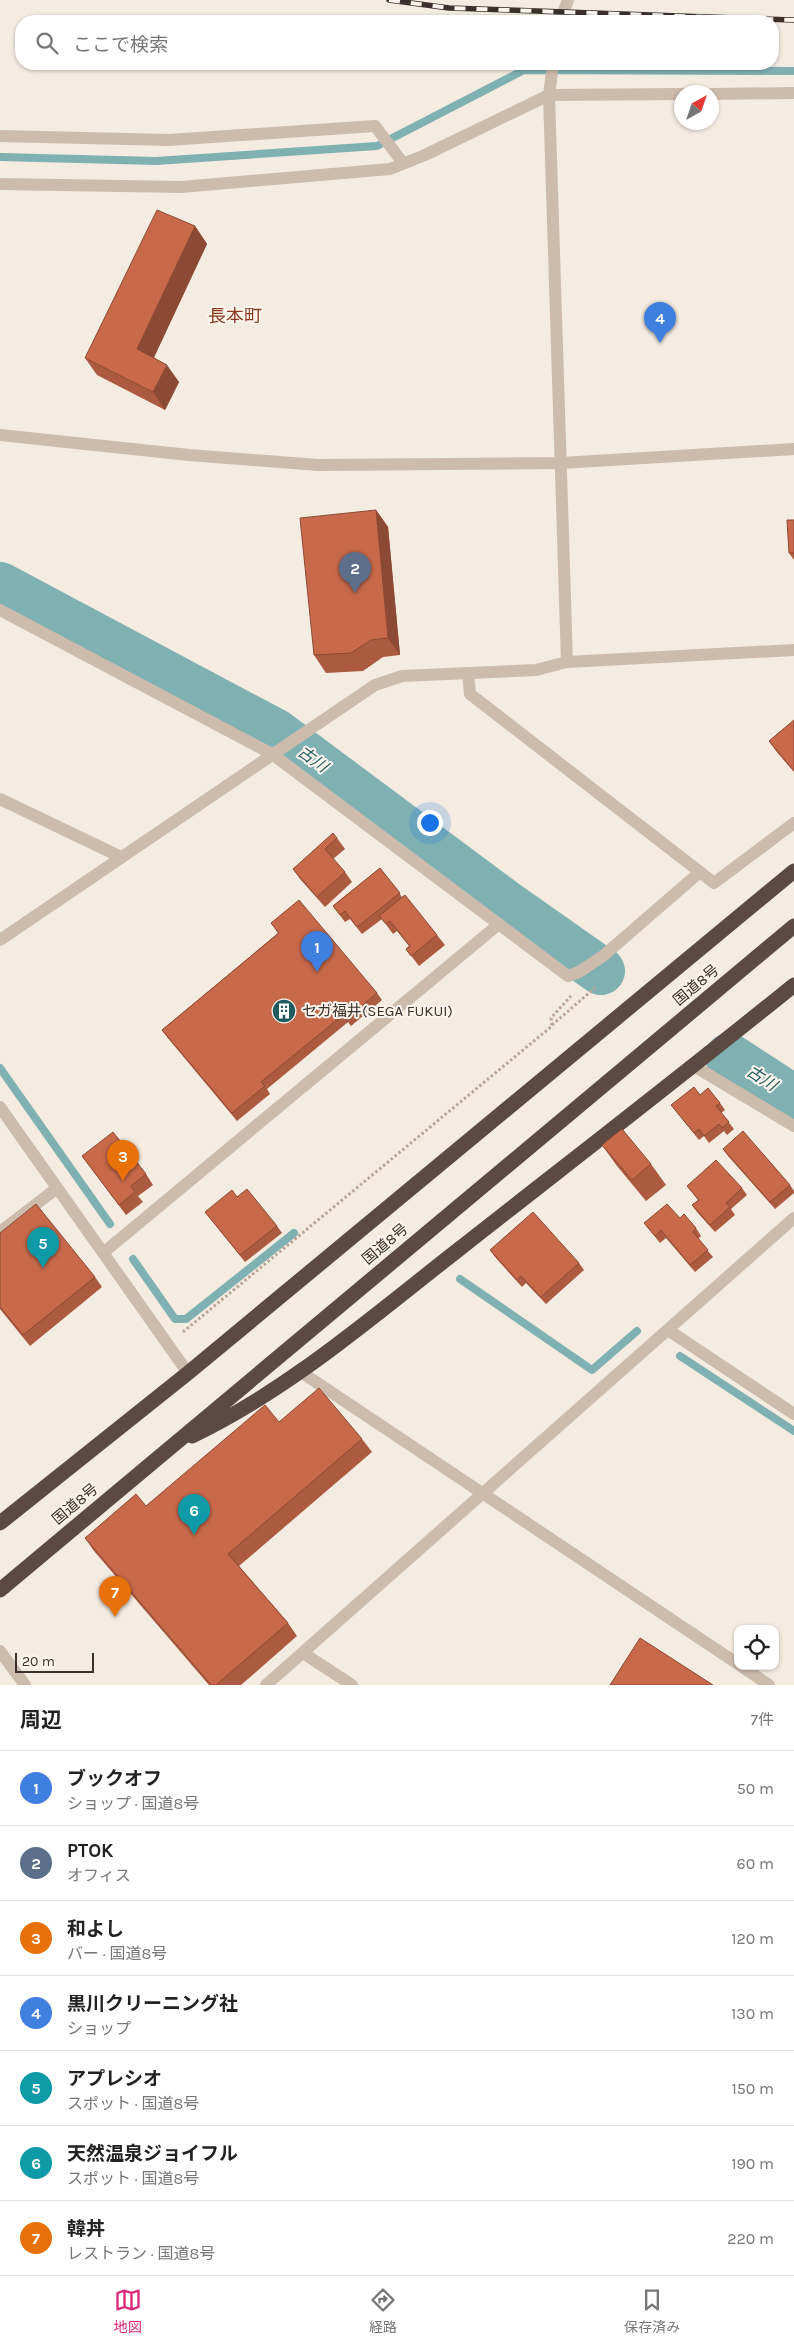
<!DOCTYPE html>
<html lang="ja">
<head>
<meta charset="utf-8">
<style>
  :root { --surface:#fff; --page:#f2f2f2; --text:#222; --muted:#767676; --line:#e0e0e0; --accent:#db2777 }
  body { margin:0; font-family:Karla,"Noto Sans JP",sans-serif; background:var(--page); color:var(--text) }
  .controls { position:absolute; right:15px; bottom:15px; display:grid; overflow:hidden; border-radius:10px; box-shadow:0 1px 4px #0004 }
  .controls button { width:45px; height:45px; display:grid; place-items:center; padding:0; border:0; border-bottom:1px solid var(--line); background:var(--surface); color:var(--text); font:25px sans-serif }
  .compass { position:absolute; left:674px; top:85px; width:45px; height:45px; border-radius:50%; background:var(--surface); box-shadow:0 1px 4px #0004; rotate:40deg }
  .scale { position:absolute; left:15px; bottom:12px; width:79px; box-sizing:border-box; padding-left:5px; border:2px solid #3b302b; border-top:0; font-size:14px; line-height:18px; white-space:nowrap; color:#3b302b; -webkit-text-stroke:4px #fbf5ee; paint-order:stroke }
  .you { position:absolute; left:429px; top:822px; width:18px; height:18px; margin:-12px; border:4px solid #fff; border-radius:50%; background:#1a73e8; box-shadow:0 0 0 8px #1a73e833 }
  .badge { display:grid; place-items:center; width:32px; height:32px; border-radius:50%; background:var(--accent); color:#fff; font-size:16px; font-weight:700 }
  .pin { position:absolute; translate:-50% -41px; filter:drop-shadow(0 1px 2px #0008) }
  .pin::after { content:''; position:absolute; top:26px; width:18px; height:15px; background:inherit; clip-path:polygon(0 0,100% 0,50% 100%) }
  .list { margin:0; padding:0; list-style:none }
  h2 { display:flex; justify-content:space-between; align-items:center; height:65px; margin:0; padding:0 20px; font-size:21px }
  h2 small { font-size:16px; font-weight:400; color:var(--muted) }
  .list li { display:grid; grid-template-columns:32px 1fr auto; gap:15px; align-items:center; box-sizing:border-box; height:75px; padding:0 20px; border-top:1px solid var(--line) }
  .list b { display:block; font-size:19px; white-space:nowrap }
  .list p { margin:0; font-size:16px; white-space:nowrap; color:var(--muted) }
  .list em { font-size:16px; font-style:normal; color:var(--muted) }
  .icon { flex:none; width:28px; height:28px; fill:none; stroke:currentColor; stroke-width:2; stroke-linecap:round; stroke-linejoin:round }
  .map { position:relative; flex:none; width:794px; height:1685px; overflow:hidden }
  .search { position:absolute; background:var(--surface); box-shadow:0 1px 4px #0004; left:15px; right:15px; top:15px; height:55px; display:flex; align-items:center; gap:12px; box-sizing:border-box; padding:0 18px; border-radius:20px; color:var(--muted); font-size:19px }
  .sheet { height:590px; background:var(--surface) }
  nav { display:flex; justify-content:space-around; align-items:center; box-sizing:border-box; height:70px; border-top:1px solid var(--line); background:var(--surface); font-size:14px; color:var(--muted) }
  nav a { display:grid; justify-items:center; gap:2px }
  nav .on { color:var(--accent) }
  .map>svg:first-child { display:block }
</style>
</head>
<body>
<div class="map">
<svg width="794" height="1685" viewBox="0 0 794 1685">
  <rect width="100%" height="100%" fill="#f4ebe1"/>
  <g fill="none" stroke-linecap="round" stroke-linejoin="round">
    <!-- stream -->
    <g stroke="#7fb0b2" stroke-width="8">
      <path d="M0 157 156 161 377 146 524 70 794 71"/>
      <path d="M0 1068 110 1224"/>
      <path d="M133 1259 175 1319H186L294 1233"/>
      <path d="M460 1279 592 1370 637 1331"/>
      <path d="M680 1356 794 1431"/>
    </g>
    <!-- river -->
    <g stroke="#7fb0b2" stroke-width="48">
      <path d="M0 586 276 733 507 905 601 971"/>
      <path d="M729 1057 794 1099"/>
    </g>
    <!-- path -->
    <g stroke="#b9a596" stroke-width="3" stroke-dasharray="2.5 2.5" stroke-linecap="butt">
      <path d="M552 1025 596 987"/>
      <path d="M183 1332 552 1026 551 1018 571 996"/>
    </g>
    <!-- minor -->
    <g stroke="#cdbbac" stroke-width="12">
      <path d="M560 21 568 0"/>
      <path d="M553 64 549 95 567 662 794 650"/>
      <path d="M712 94 794 93"/>
      <path d="M0 136 169 140 375 126 403 163"/>
      <path d="M0 184 181 187 390 169 425 155 549 95 682 94"/>
      <path d="M0 435 189 455 318 465 561 463 794 449"/>
      <path d="M0 610 272 754 568 976 579 972 603 956 700 872 470 694 468 673"/>
      <path d="M0 799 121 857"/>
      <path d="M700 872 714 883 794 823"/>
      <path d="M0 940 375 685 402 676 536 670 567 662"/>
      <path d="M694 1066 794 1126"/>
      <path d="M0 1107 188 1373"/>
      <path d="M0 1232 57 1188"/>
      <path d="M103 1253 499 924"/>
      <path d="M668 1330 794 1414"/>
      <path d="M301 1372 738 1664"/>
      <path d="M0 1651 25 1685"/>
      <path d="M303 1653 352 1685"/>
      <path d="M741 1666 769 1685"/>
      <path d="M266 1685 794 1218"/>
    </g>
    <!-- highway -->
    <g stroke="#5c4a42" stroke-width="15">
      <path d="M192 1436C290 1389 372 1317 458 1250 570 1162 683 1075 794 985"/>
      <path d="M0 1523 188 1373 794 871"/>
      <path d="M0 1590 794 926"/>
    </g>
    <!-- rail casing -->
    <g stroke="#3b302b" stroke-width="5.5">
      <path id="rail" d="M389 0 449 8 794 20"/>
    </g>
    <!-- rail -->
    <use href="#rail" stroke="#fbf5ee" stroke-width="4" stroke-dasharray="11" stroke-linecap="butt"/>
  </g>
  <!-- wall -->
  <g fill="#ac5a40">
    <path d="M195 226 207 244 154 357 179 382 165 410 97 375 85 358Z"/>
    <path d="M376 510 388 527 400 655 383 657 363 671 326 673 314 655Z"/>
    <path d="M794 520V560L789 553Z"/>
    <path d="M794 720V772L776 751 769 741Z"/>
    <path d="M337 838 345 849 333 859 345 872 352 882 325 907 300 879 293 869Z"/>
    <path d="M380 868 402 897 437 935 445 945 419 966 406 949 409 946 397 931 393 934 382 919 362 934 350 919 345 922 333 906Z"/>
    <path d="M271 923 377 993 382 1000 351 1026 348 1022 267 1089 270 1094 237 1121 167 1037 162 1030 278 933Z"/>
    <path d="M700 1095 720 1103 725 1110 721 1113 734 1129 727 1135 724 1131 709 1143 704 1136 699 1140 671 1105Z"/>
    <path d="M602 1145 651 1164 666 1185 646 1201 617 1166Z"/>
    <path d="M723 1149 790 1185 794 1191V1193L775 1209 728 1156Z"/>
    <path d="M82 1156 146 1174 153 1185 138 1196 143 1202 126 1215Z"/>
    <path d="M687 1186 742 1188 747 1195 731 1209 735 1215 715 1232 697 1212 692 1205 698 1200Z"/>
    <path d="M237 1197 277 1226 282 1233 245 1262 205 1212Z"/>
    <path d="M680 1218 696 1228 701 1236 698 1239 713 1257 695 1272 666 1238 660 1243 644 1223Z"/>
    <path d="M0 1233 95 1277 102 1287 30 1346 0 1309Z"/>
    <path d="M490 1250 579 1263 584 1270 546 1304 526 1283 522 1287 495 1257Z"/>
    <path d="M279 1422 362 1439 372 1452 239 1566 288 1623 297 1636 241 1685H209L94 1551 85 1538 146 1506Z"/>
  </g>
  <!-- shaded-wall -->
  <g fill="#8c4a34">
    <path d="M195 226 207 244 150 366 137 349Z"/>
    <path d="M167 365 179 382 165 410 153 392Z"/>
    <path d="M376 510 388 527 400 655 388 638Z"/>
  </g>
  <!-- building -->
  <g fill="#c8694b" stroke="#8c4a34">
    <path d="M157 210 195 226 137 349 167 365 153 392 85 358Z"/>
    <path d="M376 510 388 638 371 640 351 653 314 655 300 518Z"/>
    <path d="M787 520H794V553H789Z"/>
    <path d="M794 720V771L769 741Z"/>
    <path d="M333 833 337 838 325 849 345 872 317 897 293 869Z"/>
    <path d="M380 868 400 893 357 927 345 911 340 915 333 906Z"/>
    <path d="M405 895 437 935 411 956 406 949 410 946 390 921 386 924 379 916Z"/>
    <path d="M299 900 377 993 346 1019 343 1015 261 1082 265 1086 232 1113 162 1030 279 933 271 923Z"/>
    <path d="M694 1087 700 1095 708 1088 720 1103 716 1106 729 1122 722 1128 719 1124 704 1136 699 1129 694 1133 671 1105Z"/>
    <path d="M622 1129 651 1164 632 1180 602 1145Z"/>
    <path d="M743 1131 790 1185 770 1202 723 1149Z"/>
    <path d="M113 1132 146 1174 131 1186 135 1192 119 1205 82 1156Z"/>
    <path d="M716 1160 742 1188 726 1203 730 1207 710 1225 692 1205 699 1200 687 1186Z"/>
    <path d="M247 1189 277 1226 240 1255 205 1212 232 1190 237 1197Z"/>
    <path d="M36 1204 95 1277 23 1335 0 1307V1233Z"/>
    <path d="M667 1204 680 1218 684 1214 696 1228 693 1232 708 1250 690 1265 661 1230 655 1236 644 1223Z"/>
    <path d="M533 1212 579 1263 541 1297 521 1276 517 1280 490 1250Z"/>
    <path d="M319 1388 362 1439 228 1554 288 1623 216 1685H211L85 1538 136 1494 146 1506 265 1405 279 1422Z"/>
    <path d="M640 1638 713 1685H610Z"/>
  </g>
  <!-- icons -->
  <defs>
    <g id="building-disc" transform="scale(1.25)"><circle r="9.5" fill="#1f5a5e" stroke="#fbf5ee"/><path d="M-4-6H4V6H1V3H-1V6H-4ZM-2.5-4.3h1.7v1.8h-1.7ZM.8-4.3h1.7v1.8H.8ZM-2.5-1h1.7V.8h-1.7ZM.8-1h1.7V.8H.8Z" fill="#fff"/></g>
  </defs>
  <g fill-rule="evenodd">
    <use href="#building-disc" x="284" y="1011"/>
  </g>
  <g text-anchor="middle" dominant-baseline="central" stroke-width="4" stroke-linejoin="round" paint-order="stroke">
    <!-- street labels -->
    <g font-size="15" fill="#3b302b" stroke="#fbf5ee">
      <text transform="translate(696 985) rotate(-40)">国道8号</text>
      <text transform="translate(385 1244) rotate(-40)">国道8号</text>
      <text transform="translate(75 1504) rotate(-40)">国道8号</text>
    </g>
    <!-- poi labels -->
    <g font-size="15" fill="#3b302b" stroke="#fbf5ee" text-anchor="start">
      <text x="302" y="1011">セガ福井(SEGA FUKUI)</text>
    </g>
    <!-- water labels -->
    <g font-size="16" font-style="italic" fill="#1f5a5e" stroke="#fbf5ee">
      <text transform="translate(313 759) rotate(36)">古川</text>
      <text transform="translate(762 1078) rotate(33)">古川</text>
    </g>
    <!-- quarter labels -->
    <g font-size="18" fill="#8c3b22" stroke="#fbf5ee">
      <text x="235" y="316">長本町</text>
    </g>
  </g>
</svg>
<div class="controls">
<button><svg class="icon" aria-label="locate" viewBox="0 0 24 24"><circle cx="12" cy="12" r="6"/><path d="M12 2v4M12 18v4M2 12h4M18 12h4"/></svg></button>
</div>
<svg class="compass" viewBox="-18 -18 36 36"><path d="M0-13l5 13h-10z" fill="#e53935"/><path d="M0 13l5-13h-10z" fill="#767676"/></svg>
<div class="scale">20 m</div>
<div class="you"></div>
<div class="pin badge" style="left:317px;top:972px;background:#3f7fe0">1</div>
<div class="pin badge" style="left:355px;top:593px;background:#5c6f8a">2</div>
<div class="pin badge" style="left:123px;top:1181px;background:#e8710a">3</div>
<div class="pin badge" style="left:660px;top:343px;background:#3f7fe0">4</div>
<div class="pin badge" style="left:43px;top:1268px;background:#0f9aa8">5</div>
<div class="pin badge" style="left:194px;top:1535px;background:#0f9aa8">6</div>
<div class="pin badge" style="left:115px;top:1617px;background:#e8710a">7</div>
<div class="search"><svg class="icon" aria-label="search" viewBox="0 0 24 24"><circle cx="10" cy="10" r="6"/><path d="M15 15l6 6"/></svg>ここで検索</div>
</div>
<section class="sheet">
<h2>周辺<small>7件</small></h2>
<ul class="list">
<li><span class="badge" style="background:#3f7fe0">1</span><div><b>ブックオフ</b><p>ショップ · 国道8号</p></div><em>50 m</em></li>
<li><span class="badge" style="background:#5c6f8a">2</span><div><b>PTOK</b><p>オフィス</p></div><em>60 m</em></li>
<li><span class="badge" style="background:#e8710a">3</span><div><b>和よし</b><p>バー · 国道8号</p></div><em>120 m</em></li>
<li><span class="badge" style="background:#3f7fe0">4</span><div><b>黒川クリーニング社</b><p>ショップ</p></div><em>130 m</em></li>
<li><span class="badge" style="background:#0f9aa8">5</span><div><b>アプレシオ</b><p>スポット · 国道8号</p></div><em>150 m</em></li>
<li><span class="badge" style="background:#0f9aa8">6</span><div><b>天然温泉ジョイフル</b><p>スポット · 国道8号</p></div><em>190 m</em></li>
<li><span class="badge" style="background:#e8710a">7</span><div><b>韓丼</b><p>レストラン · 国道8号</p></div><em>220 m</em></li>
</ul>
</section>
<nav>
<a class="on"><svg class="icon" aria-label="map" viewBox="0 0 24 24"><path d="M3 6l6-2 6 2 6-2v14l-6 2-6-2-6 2zM9 4v14M15 6v14"/></svg>地図</a>
<a><svg class="icon" aria-label="directions" viewBox="0 0 24 24"><path d="M12 3l9 9-9 9-9-9zM9 14v-3h6M13 9l2 2-2 2"/></svg>経路</a>
<a><svg class="icon" aria-label="saved" viewBox="0 0 24 24"><path d="M7 4h10v16l-5-4-5 4z"/></svg>保存済み</a>
</nav>
</body>
</html>
